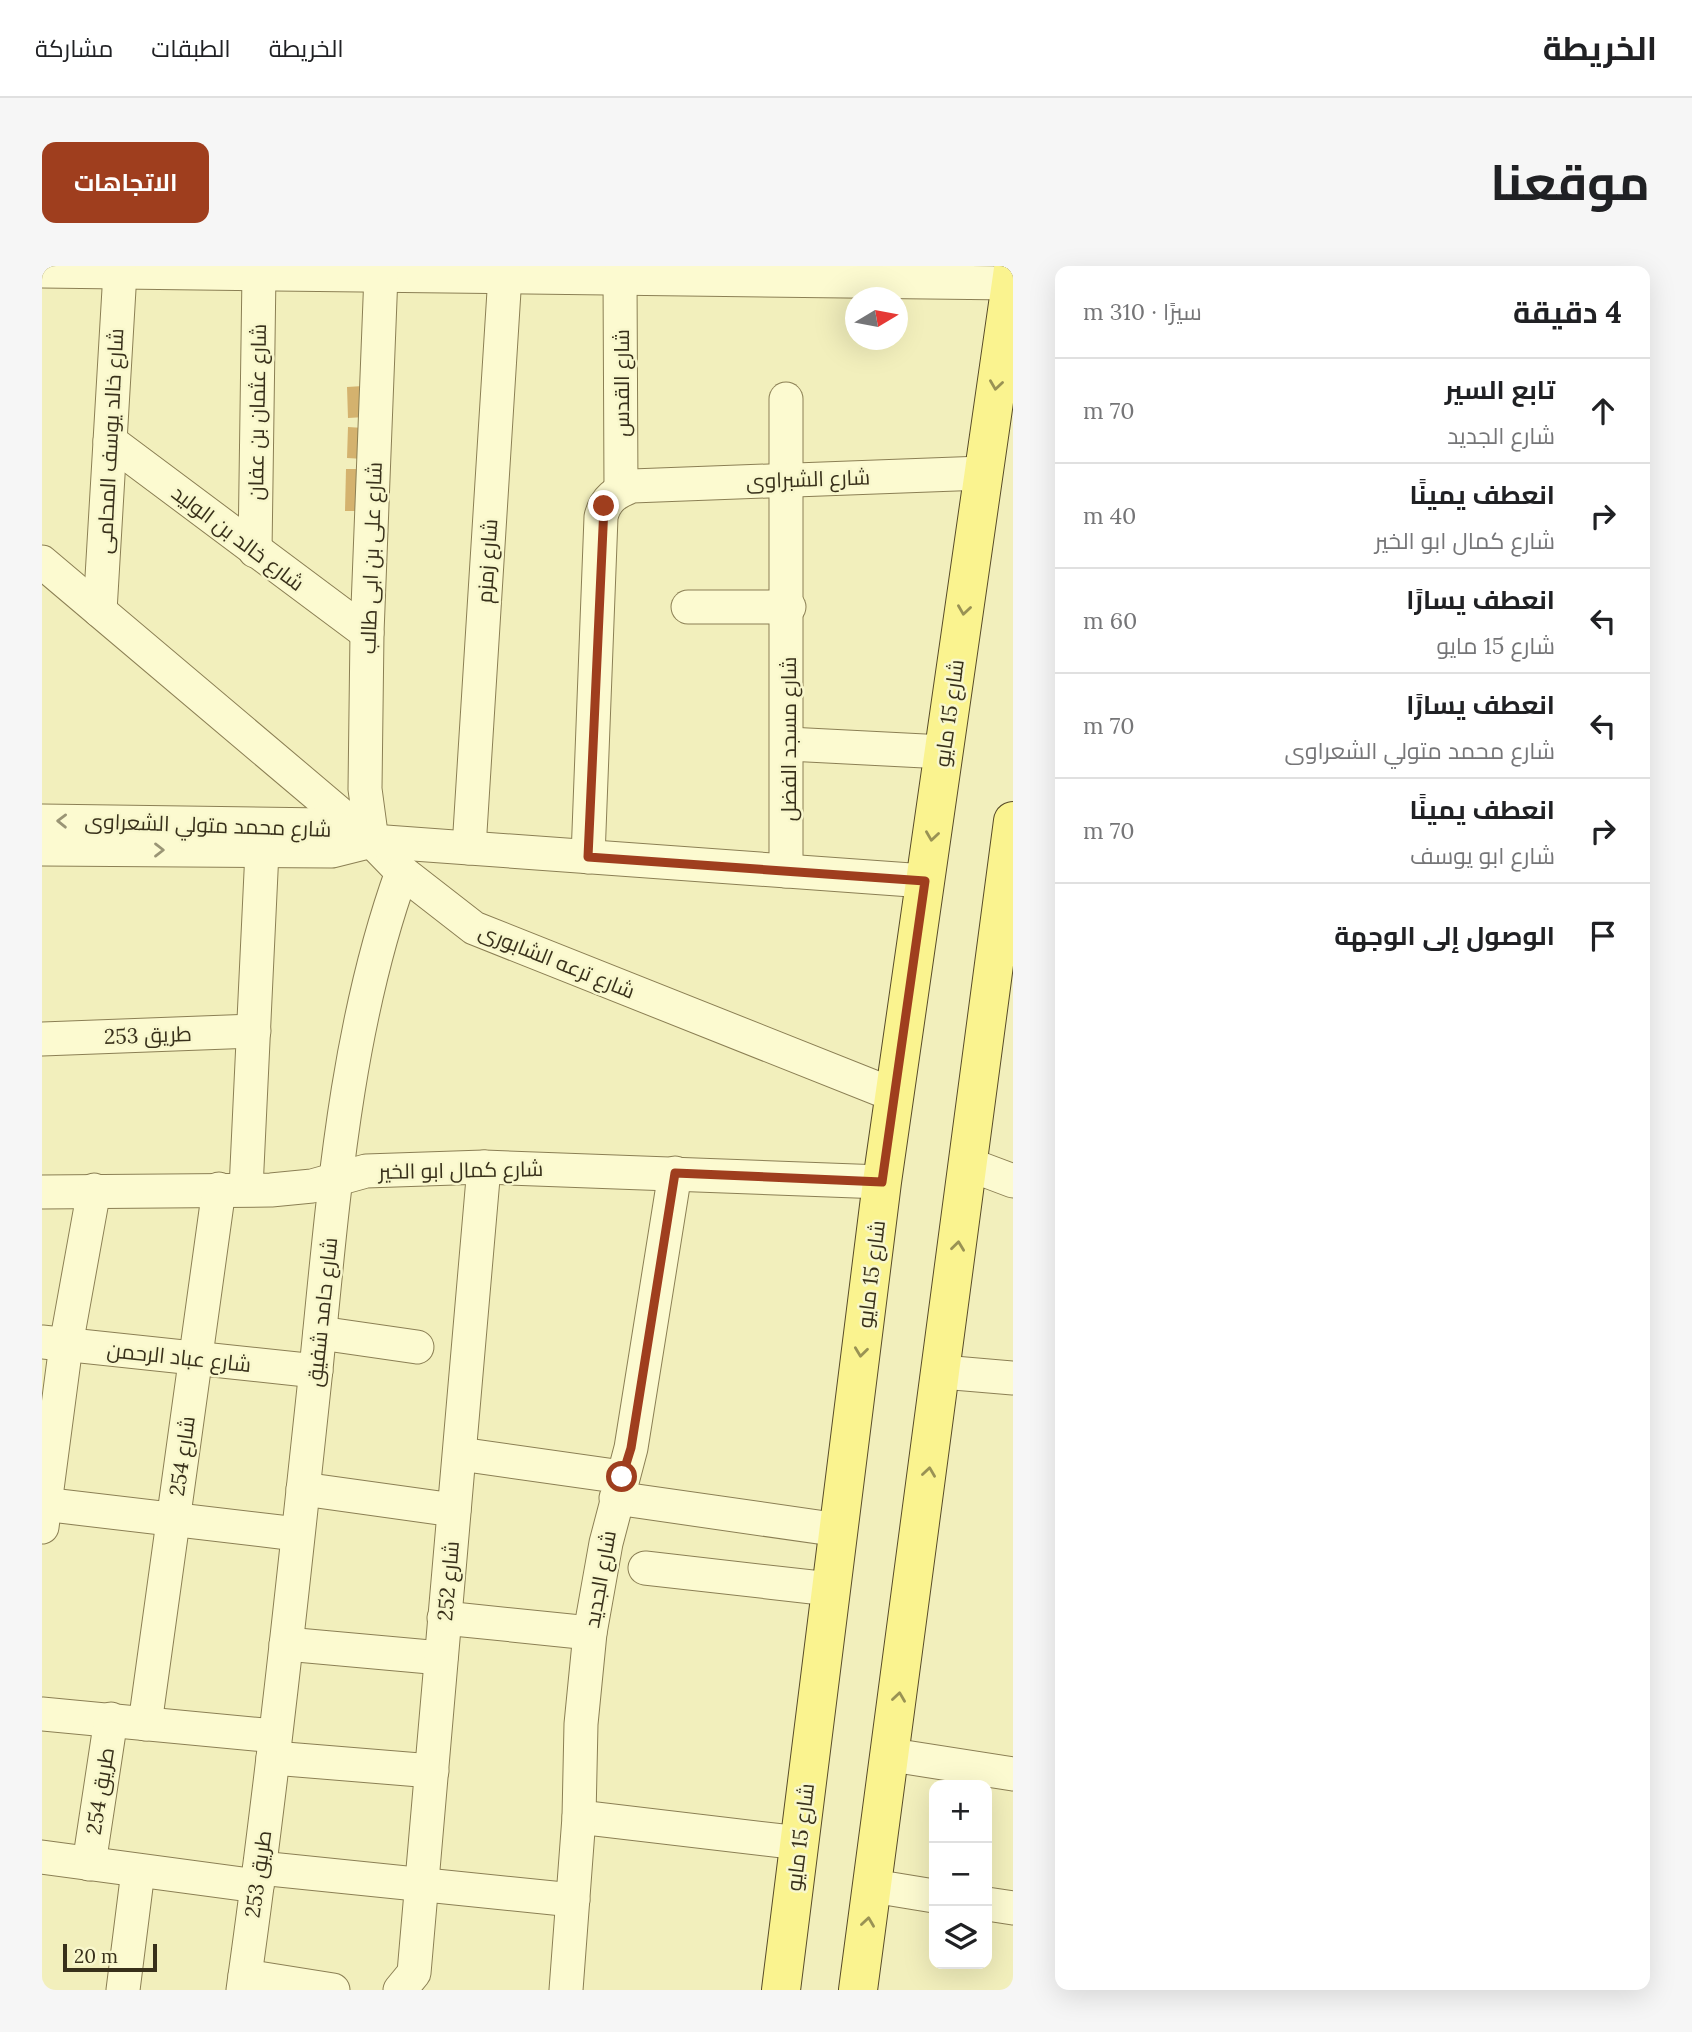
<!DOCTYPE html>
<html lang="ar">
<head>
<meta charset="utf-8">
<style>
  :root { --surface:#fff; --page:#f6f6f6; --text:#202124; --muted:#757577; --line:#e0e0e0; --accent:#9f3e1e }
  body { margin:0; font-family:Lora,Cairo,serif; background:var(--page); color:var(--text); direction:rtl }
  .controls { position:absolute; right:21px; bottom:21px; display:grid; overflow:hidden; border-radius:14px; box-shadow:0 7px 28px #0002 }
  .controls button { width:63px; height:63px; display:grid; place-items:center; padding:0; border:0; border-bottom:2px solid var(--line); background:var(--surface); color:var(--text); font:35px sans-serif }
  .compass { position:absolute; left:803px; top:21px; width:63px; height:63px; border-radius:50%; background:var(--surface); box-shadow:0 7px 28px #0002; rotate:80deg }
  .scale { position:absolute; left:21px; bottom:18px; width:94px; box-sizing:border-box; padding-left:7px; border:4px solid #38301a; border-top:0; font-size:19px; line-height:24px; white-space:nowrap; color:#38301a; -webkit-text-stroke:5px #f8f7cc; paint-order:stroke }
  .stop { position:absolute; width:21px; height:21px; margin:-16px; border:5px solid #9f3e1e; border-radius:50%; background:#fff }
  .stop.end { background:#9f3e1e; border-color:#fff; box-shadow:0 2px 7px #0008 }
  .list { margin:0; padding:0; list-style:none }
  h2 { display:flex; justify-content:space-between; align-items:center; height:91px; margin:0; padding:0 28px; font-size:30px }
  h2 small { font-size:23px; font-weight:400; color:var(--muted) }
  .list li { display:grid; grid-template-columns:46px 1fr auto; gap:21px; align-items:center; box-sizing:border-box; height:105px; padding:0 28px; border-top:2px solid var(--line) }
  .list b { display:block; font-size:26px; white-space:nowrap }
  .list p { margin:0; font-size:23px; white-space:nowrap; color:var(--muted) }
  .list em { font-size:23px; font-style:normal; color:var(--muted) }
  .icon { flex:none; width:38px; height:38px; fill:none; stroke:currentColor; stroke-width:2; stroke-linecap:round; stroke-linejoin:round }
  .map { position:relative; flex:none; width:971px; height:1724px; overflow:hidden; direction:ltr; border-radius:14px }
  header { display:flex; align-items:center; gap:42px; box-sizing:border-box; height:98px; padding:0 35px; background:var(--surface); border-bottom:2px solid var(--line) }
  header strong { font-size:33px }
  nav { display:flex; gap:38px; margin-inline-start:auto; font-size:24px }
  .intro { display:flex; align-items:center; justify-content:space-between; box-sizing:border-box; height:168px; padding:0 42px }
  h1 { margin:0; font-size:49px }
  .button { padding:18px 32px; border-radius:14px; background:var(--accent); color:#fff; font-size:24px; font-weight:700 }
  main { display:flex; gap:42px; padding:0 42px }
  aside { flex:1; background:var(--surface); border-radius:14px; box-shadow:0 7px 28px #0002 }
  .map>svg:first-child { display:block }
</style>
</head>
<body>
<header>
<strong>الخريطة</strong>
<nav><a>الخريطة</a><a>الطبقات</a><a>مشاركة</a></nav>
</header>
<div class="intro"><h1>موقعنا</h1><a class="button">الاتجاهات</a></div>
<main>
<aside>
<h2>4 دقيقة<small>سيرًا · 310 m</small></h2>
<ul class="list">
<li><svg class="icon" aria-label="ahead" viewBox="0 0 24 24"><path d="M12 20V5M6 11l6-6 6 6"/></svg><div><b>تابع السير</b><p>شارع الجديد</p></div><em>70 m</em></li>
<li><svg class="icon" aria-label="right" viewBox="0 0 24 24"><path d="M7 20v-9h11M14 6l5 5-5 5"/></svg><div><b>انعطف يمينًا</b><p>شارع كمال ابو الخير</p></div><em>40 m</em></li>
<li><svg class="icon" aria-label="left" viewBox="0 0 24 24"><path d="M17 20v-9H6M10 6l-5 5 5 5"/></svg><div><b>انعطف يسارًا</b><p>شارع 15 مايو</p></div><em>60 m</em></li>
<li><svg class="icon" aria-label="left" viewBox="0 0 24 24"><path d="M17 20v-9H6M10 6l-5 5 5 5"/></svg><div><b>انعطف يسارًا</b><p>شارع محمد متولي الشعراوى</p></div><em>70 m</em></li>
<li><svg class="icon" aria-label="right" viewBox="0 0 24 24"><path d="M7 20v-9h11M14 6l5 5-5 5"/></svg><div><b>انعطف يمينًا</b><p>شارع ابو يوسف</p></div><em>70 m</em></li>
<li><svg class="icon" aria-label="arrive" viewBox="0 0 24 24"><path d="M6 21V4h12l-3 4 3 4H6"/></svg><div><b>الوصول إلى الوجهة</b></div></li>
</ul>
</aside>
<div class="map">
<svg width="971" height="1724" viewBox="0 0 971 1724">
  <rect width="100%" height="100%" fill="#f2efbc"/>
  <!-- building -->
  <g fill="#d4b26e">
    <path d="M321 120 323 151 306 152 305 121Z"/>
    <path d="M306 161 322 162V193L305 192Z"/>
    <path d="M304 203H322V245H303Z"/>
  </g>
  <g fill="none" stroke-linecap="round" stroke-linejoin="round">
    <!-- minor casing -->
    <g stroke="#8b7f54" stroke-width="35">
      <g id="minor">
        <path d="M0 5 969 17"/>
        <path d="M578 10 579 224"/>
        <path d="M744 133V605"/>
        <path d="M68 175 325 367"/>
        <path d="M213 285 217 7"/>
        <path d="M0 296 330 575 360 606 432 662 852 829"/>
        <path d="M646 341H747"/>
        <path d="M58 345 78 6"/>
        <path d="M746 478 902 486"/>
        <path d="M0 555 284 559 330 575 883 615"/>
        <path d="M330 575 323 523 325 367 339 8"/>
        <path d="M427 582 463 9"/>
        <path d="M0 583 290 585 330 575"/>
        <path d="M546 591 559 251C563 233 574 226 590 220L941 207"/>
        <path d="M0 773 212 765"/>
        <path d="M926 898 971 915"/>
        <path d="M204 923 220 585"/>
        <path d="M0 926 229 924 270 920 324 905 442 901 840 916"/>
        <path d="M278 1067 375 1081"/>
        <path d="M0 1076 274 1105"/>
        <path d="M900 1106 971 1112"/>
        <path d="M418 1188 580 1211"/>
        <path d="M261 1223 412 1244"/>
        <path d="M574 1232 797 1264"/>
        <path d="M0 1238 255 1268"/>
        <path d="M0 1261 24 1079 52 924"/>
        <path d="M603 1302 788 1323"/>
        <path d="M402 1352 548 1367"/>
        <path d="M244 1378 399 1392"/>
        <path d="M0 1448 233 1470"/>
        <path d="M103 1458 177 923"/>
        <path d="M850 1489 971 1508"/>
        <path d="M231 1492 390 1505"/>
        <path d="M537 1551 758 1577"/>
        <path d="M0 1591 215 1620"/>
        <path d="M47 1598 69 1453"/>
        <path d="M218 1602 531 1634"/>
        <path d="M831 1620 892 1630"/>
        <path d="M945 1638 971 1642"/>
        <path d="M203 1710 291 1724"/>
        <path d="M81 1724 96 1605"/>
        <path d="M201 1724C230 1518 252 1310 274 1103 291 937 303 764 360 606"/>
        <path d="M358 1724 372 1707 442 901"/>
        <path d="M524 1724 537 1551 539 1458 548 1367 564 1277 589 1182 633 907"/>
      </g>
    </g>
    <!-- major casing -->
    <g stroke="#584b29" stroke-width="40">
      <g id="major">
        <path d="M739 1724 840 916 971 3"/>
        <path d="M816 1724 971 555"/>
      </g>
    </g>
    <!-- minor -->
    <use href="#minor" stroke="#fcfad0" stroke-width="33"/>
    <!-- major -->
    <use href="#major" stroke="#faf38f" stroke-width="38"/>
  </g>
  <!-- one-way arrows -->
  <defs><path id="oneway-chevron" d="M-2-3.5L2.5 0L-2 3.5" fill="none" stroke-width="1.6" stroke-linecap="round" stroke-linejoin="round" transform="scale(1.75)"/></defs>
  <g stroke="#999254">
    <use href="#oneway-chevron" transform="translate(954 119) rotate(98)"/>
    <use href="#oneway-chevron" transform="translate(922 344) rotate(98)"/>
    <use href="#oneway-chevron" transform="translate(890 570) rotate(98)"/>
    <use href="#oneway-chevron" transform="translate(916 980) rotate(-83)"/>
    <use href="#oneway-chevron" transform="translate(819 1086) rotate(97)"/>
    <use href="#oneway-chevron" transform="translate(887 1206) rotate(-82)"/>
    <use href="#oneway-chevron" transform="translate(857 1431) rotate(-82)"/>
    <use href="#oneway-chevron" transform="translate(826 1656) rotate(-82)"/>
  </g>
  <g stroke="#9a9575">
    <use href="#oneway-chevron" transform="translate(20 555) rotate(-179)"/>
    <use href="#oneway-chevron" transform="translate(117 584)"/>
  </g>
  <g fill="none" stroke-linecap="round" stroke-linejoin="round">
    <!-- route -->
    <path stroke="#9f3e1e" stroke-width="9" d="M562 240 546 591 883 615 840 916 633 907 589 1182 580 1211"/>
  </g>
  <g text-anchor="middle" dominant-baseline="central" stroke-width="5" stroke-linejoin="round" paint-order="stroke">
    <!-- street labels -->
    <g font-size="21" fill="#38301a" stroke="#f8f7cc">
      <text transform="translate(579 117) rotate(-90)">شارع القدس</text>
      <text transform="translate(215 146) rotate(-89)">شارع عثمان بن عفان</text>
      <text transform="translate(68 175) rotate(-87)">شارع خالد يوسف المحامى</text>
      <text transform="translate(766 213) rotate(-2)">شارع الشبراوى</text>
      <text transform="translate(196 272) rotate(37)">شارع خالد بن الوليد</text>
      <text transform="translate(329 292) rotate(-88)">شارع على بن ابى طالب</text>
      <text transform="translate(445 295) rotate(-86)">شارع زمزم</text>
      <text transform="translate(907 447) rotate(-82)">شارع 15 مايو</text>
      <text transform="translate(746 473) rotate(-90)">شارع مسجد الفضل</text>
      <text transform="translate(166 559) rotate(2)">شارع محمد متولي الشعراوى</text>
      <text transform="translate(515 695) rotate(22)">شارع ترعه الشابورى</text>
      <text transform="translate(106 769) rotate(-2)">طريق 253</text>
      <text transform="translate(419 904) rotate(-1)">شارع كمال ابو الخير</text>
      <text transform="translate(829 1008) rotate(-83)">شارع 15 مايو</text>
      <text transform="translate(280 1046) rotate(-84)">شارع حامد شفيق</text>
      <text transform="translate(137 1091) rotate(6)">شارع عباد الرحمن</text>
      <text transform="translate(140 1190) rotate(-82)">شارع 254</text>
      <text transform="translate(558 1313) rotate(-80)">شارع الجديد</text>
      <text transform="translate(406 1315) rotate(-85)">شارع 252</text>
      <text transform="translate(58 1525) rotate(-81)">طريق 254</text>
      <text transform="translate(758 1571) rotate(-83)">شارع 15 مايو</text>
      <text transform="translate(216 1608) rotate(-82)">طريق 253</text>
    </g>
  </g>
</svg>
<div class="controls">
<button>+</button>
<button>−</button>
<button><svg class="icon" aria-label="layers" viewBox="0 0 24 24"><path d="M12 4l9 5-9 5-9-5zM3 14l9 5 9-5"/></svg></button>
</div>
<svg class="compass" viewBox="-18 -18 36 36"><path d="M0-13l5 13h-10z" fill="#e53935"/><path d="M0 13l5-13h-10z" fill="#757577"/></svg>
<div class="scale">20 m</div>
<div class="stop" style="left:580px;top:1211px"></div>
<div class="stop end" style="left:562px;top:240px"></div>
</div>
</main>
</body>
</html>
